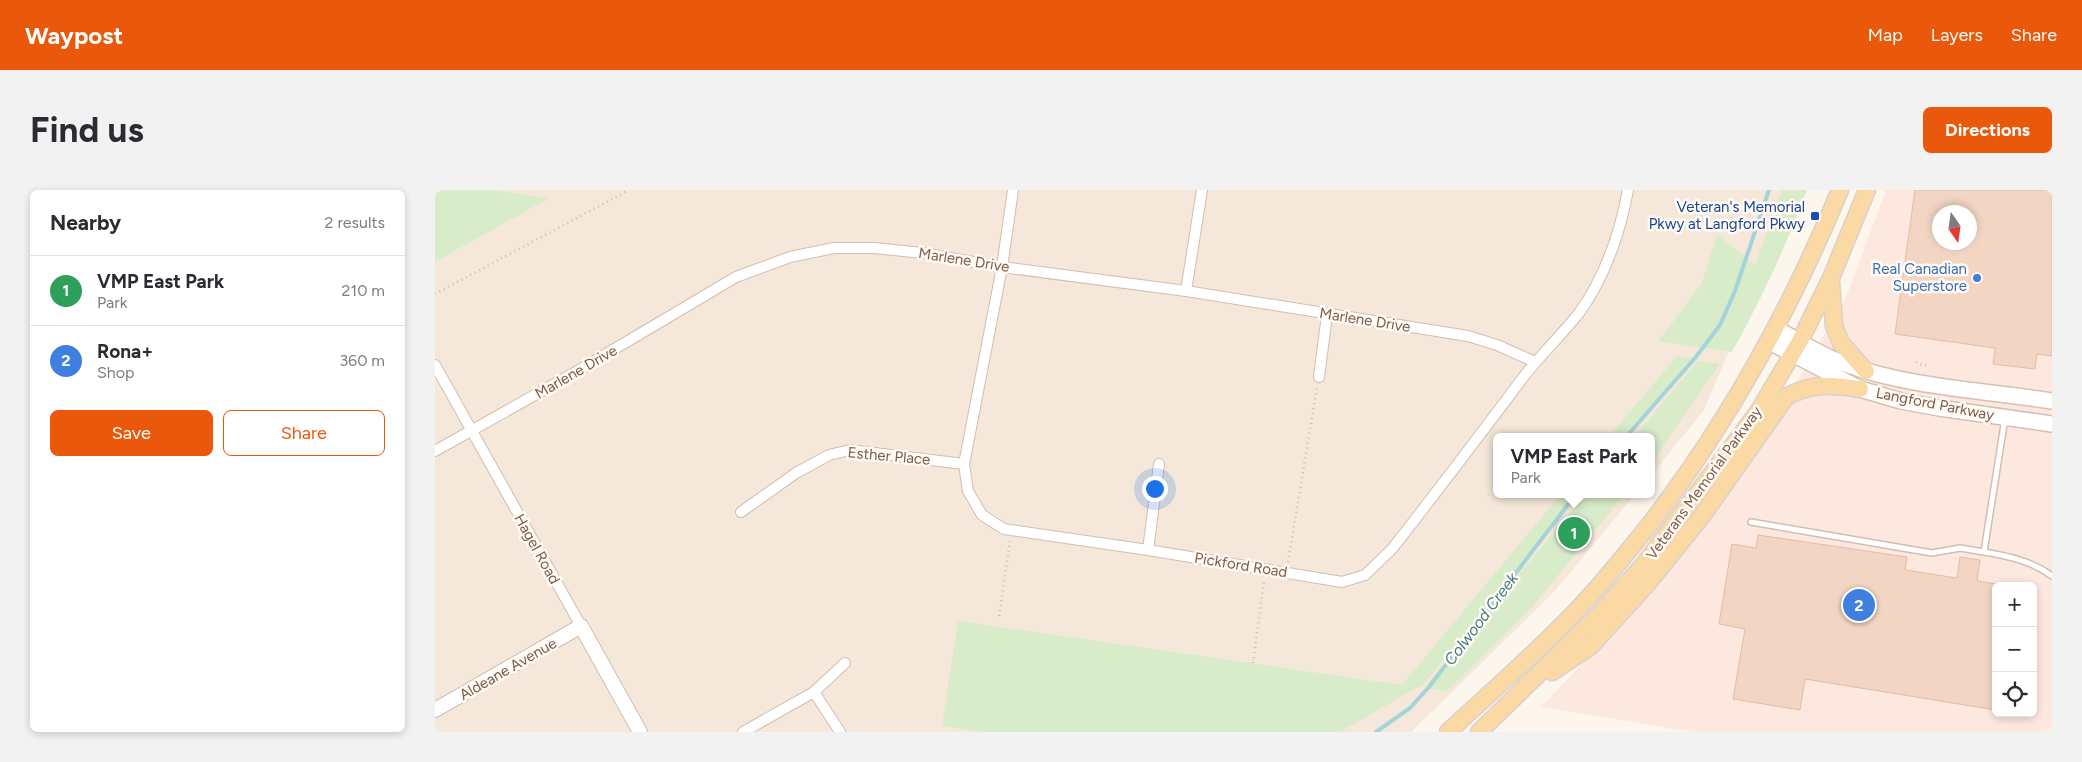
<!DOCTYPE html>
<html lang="en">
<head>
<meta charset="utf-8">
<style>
  :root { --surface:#fff; --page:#f2f2f3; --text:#2b2b33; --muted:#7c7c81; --line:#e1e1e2; --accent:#ea580c }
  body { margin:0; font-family:Figtree,sans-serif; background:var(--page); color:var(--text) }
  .controls { position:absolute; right:15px; bottom:15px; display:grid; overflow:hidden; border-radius:8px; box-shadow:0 2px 8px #0003 }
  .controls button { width:45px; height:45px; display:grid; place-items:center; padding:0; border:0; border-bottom:1px solid var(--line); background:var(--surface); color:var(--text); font:25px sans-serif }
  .compass { position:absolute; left:1497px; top:15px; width:45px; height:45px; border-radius:50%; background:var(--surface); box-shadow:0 2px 8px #0003; rotate:167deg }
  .you { position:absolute; left:719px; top:298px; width:18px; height:18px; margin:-12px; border:4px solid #fff; border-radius:50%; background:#1a73e8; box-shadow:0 0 0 8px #1a73e833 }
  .badge { display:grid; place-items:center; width:32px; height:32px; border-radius:50%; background:var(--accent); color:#fff; font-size:16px; font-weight:700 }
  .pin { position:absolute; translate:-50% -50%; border:2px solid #fff; box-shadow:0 1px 5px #0006 }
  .popup { position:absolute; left:1058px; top:243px; width:162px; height:65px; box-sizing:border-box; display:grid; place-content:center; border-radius:8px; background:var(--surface); filter:drop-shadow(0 1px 4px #0005); font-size:16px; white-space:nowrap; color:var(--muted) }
  .popup b { font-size:19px; color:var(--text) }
  .popup::after { content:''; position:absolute; left:50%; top:100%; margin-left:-10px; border:10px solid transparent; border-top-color:var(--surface) }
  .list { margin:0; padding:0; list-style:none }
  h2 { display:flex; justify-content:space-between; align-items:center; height:65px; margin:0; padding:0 20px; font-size:21px }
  h2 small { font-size:16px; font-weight:400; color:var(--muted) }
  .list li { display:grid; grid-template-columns:32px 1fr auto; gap:15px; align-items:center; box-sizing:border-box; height:70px; padding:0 20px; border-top:1px solid var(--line) }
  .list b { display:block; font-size:19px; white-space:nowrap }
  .list p { margin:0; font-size:16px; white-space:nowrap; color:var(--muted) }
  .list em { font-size:16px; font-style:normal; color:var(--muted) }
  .actions { display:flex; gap:10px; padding:15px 20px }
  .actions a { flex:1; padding:11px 0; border:1px solid var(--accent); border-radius:8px; text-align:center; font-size:18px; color:var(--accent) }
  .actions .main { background:var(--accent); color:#fff }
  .icon { flex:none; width:28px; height:28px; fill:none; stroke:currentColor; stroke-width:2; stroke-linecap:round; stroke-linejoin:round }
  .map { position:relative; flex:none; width:1617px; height:542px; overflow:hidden; border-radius:8px }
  header { display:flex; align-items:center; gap:30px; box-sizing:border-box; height:70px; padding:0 25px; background:var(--accent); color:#fff }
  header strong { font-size:24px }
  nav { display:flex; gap:28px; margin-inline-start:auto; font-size:18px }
  .intro { display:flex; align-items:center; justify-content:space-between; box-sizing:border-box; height:120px; padding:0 30px }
  h1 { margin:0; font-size:35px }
  .button { padding:12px 22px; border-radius:8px; background:var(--accent); color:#fff; font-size:18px; font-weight:700 }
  main { display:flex; gap:30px; padding:0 30px }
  aside { flex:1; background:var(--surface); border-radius:8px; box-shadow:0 2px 8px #0003 }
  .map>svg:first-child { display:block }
</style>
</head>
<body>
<header>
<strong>Waypost</strong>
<nav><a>Map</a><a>Layers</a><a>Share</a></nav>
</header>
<div class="intro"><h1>Find us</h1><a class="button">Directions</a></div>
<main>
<aside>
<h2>Nearby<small>2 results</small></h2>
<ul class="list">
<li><span class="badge" style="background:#2e9e5b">1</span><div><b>VMP East Park</b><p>Park</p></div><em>210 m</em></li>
<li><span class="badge" style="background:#3f7fe0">2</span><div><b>Rona+</b><p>Shop</p></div><em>360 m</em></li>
</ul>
<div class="actions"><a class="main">Save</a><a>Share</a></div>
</aside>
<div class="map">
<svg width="1617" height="542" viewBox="0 0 1617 542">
  <rect width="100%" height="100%" fill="#fdf6ec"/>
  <!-- residential -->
  <path fill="#f5e8da" d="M57 0H1360L1343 46 1269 220 1217 284 1216 247H1062V304H1200L1120 401 976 542H0V72L115 8Z"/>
  <!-- commercial -->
  <path fill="#fde8e0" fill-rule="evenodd" d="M1451 0H1617V542H1259L1106 517 1221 396 1322 262 1412 105ZM1504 22H1534V52H1504ZM1561 396H1598V523H1561Z"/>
  <!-- green -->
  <g fill="#d8ecc9">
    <path d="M0 0H57L115 8 0 72Z"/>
    <path d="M1347 0H1372C1351 56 1326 110 1297 162L1224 151 1267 93 1282 44 1320 75Z"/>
    <path d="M1242 166 1259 168 1193 247H1174Z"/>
    <path d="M1263 171 1285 174 1217 272 1216 247H1199Z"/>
    <path d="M1126 304H1146L986 497H983L905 542H548L507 536 523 431 967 495Z"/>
    <path d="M1151 304H1190L1096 418 1012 501 989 498Z"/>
  </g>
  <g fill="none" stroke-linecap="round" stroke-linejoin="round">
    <!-- stream -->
    <g stroke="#a5d3da" stroke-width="4">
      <path d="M1191 247 1260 168 1285 135 1300 101 1334 0"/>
      <path d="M941 542 975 518 994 497 1141 304"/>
    </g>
  </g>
  <!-- building -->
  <g fill="#f3d5c3" stroke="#e6bba3" fill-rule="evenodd">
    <path d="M1480 0H1617V166L1602 164 1600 179 1558 174 1560 158 1460 144ZM1504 22H1534V52H1504Z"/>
    <path d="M1323 345 1472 367 1470 380 1522 388 1525 367 1545 370 1542 391 1561 394V520L1370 489 1365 520 1298 509 1310 439 1284 434 1297 354 1321 358Z"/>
  </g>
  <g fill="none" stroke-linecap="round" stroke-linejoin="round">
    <!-- service casing -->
    <g stroke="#d1beb0" stroke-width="8">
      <g id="service">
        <path d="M1570 228 1549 362C1573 366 1597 371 1617 386"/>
        <path d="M1316 332 1497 363 1525 358 1549 362"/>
      </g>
    </g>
    <!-- minor casing -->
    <g stroke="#d1beb0" stroke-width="12">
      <g id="minor">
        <path d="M578 0 567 77 529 274 533 301 547 325 569 339 713 360 907 392 930 385 957 359C1001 303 1044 246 1087 189 1104 166 1126 146 1144 123 1170 87 1185 43 1193 0"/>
        <path d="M751 101 767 0"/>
        <path d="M0 175 146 436"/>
        <path d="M884 187 892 125"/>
        <path d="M0 261 139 183 301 87 355 67 399 58H439L488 63 567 77 751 101 1033 146 1062 155 1100 172"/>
        <path d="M306 322 361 283 394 265 415 260 529 274"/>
        <path d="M713 360 724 274"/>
        <path d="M379 502 410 473"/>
        <path d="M308 542 379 502 405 542"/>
      </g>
    </g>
    <!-- tertiary casing -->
    <g stroke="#d1beb0" stroke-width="16">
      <path id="tertiary" d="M0 520 146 436 205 542"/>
    </g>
    <!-- secondary casing -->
    <g stroke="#d6c0b0" stroke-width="18">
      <g id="secondary">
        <path d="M1342 139C1364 151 1387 166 1410 174 1477 198 1547 200 1617 211"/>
        <path d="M1335 152 1425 199 1466 211 1504 218 1617 234"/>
      </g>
    </g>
    <!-- primary casing -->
    <g stroke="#dad1cd" stroke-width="19">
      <g id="primary">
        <path d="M1396 92 1399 136 1406 153 1431 181"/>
        <path d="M1117 482 1156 456 1213 393 1267 326 1351 207C1380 192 1394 195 1425 199"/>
        <path d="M1013 542C1056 502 1101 463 1142 420 1168 393 1192 363 1215 334 1295 230 1355 121 1405 0"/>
        <path d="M1044 542 1162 427 1210 373 1323 222 1365 151 1396 88 1432 0"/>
      </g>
    </g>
    <!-- path -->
    <g stroke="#d9b8a5" stroke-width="2.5" stroke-dasharray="1 4" stroke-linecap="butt">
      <path d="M0 104 194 0"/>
      <path d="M1481 172 1487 175H1493"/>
      <path d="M853 372 882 197"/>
      <path d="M564 426 575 351"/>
      <path d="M818 473 829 391"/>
    </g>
    <!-- service -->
    <use href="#service" stroke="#fff" stroke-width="5"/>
    <!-- minor -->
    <use href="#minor" stroke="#fff" stroke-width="10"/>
    <!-- tertiary -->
    <use href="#tertiary" stroke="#fff" stroke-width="14"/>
    <!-- secondary -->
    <use href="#secondary" stroke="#fff" stroke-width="15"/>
    <!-- primary -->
    <use href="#primary" stroke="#fbd9a5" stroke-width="16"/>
  </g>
  <!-- markers -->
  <rect fill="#1a4fb4" stroke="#fffaf3" stroke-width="2" x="1375" y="21" width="10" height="10" rx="2.5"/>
  <circle fill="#3f7fe0" stroke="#fffaf3" stroke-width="2" cx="1542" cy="88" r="5"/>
  <g text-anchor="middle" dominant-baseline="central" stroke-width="5" stroke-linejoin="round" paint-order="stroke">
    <!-- transit labels -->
    <g font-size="15" fill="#164399" stroke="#fffaf3" text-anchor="end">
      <text x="1370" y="17">Veteran's Memorial<tspan x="1370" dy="17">Pkwy at Langford Pkwy</tspan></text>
    </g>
    <!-- street labels -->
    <g font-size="15" fill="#7a5c4d" stroke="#fffaf3">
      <text transform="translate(529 70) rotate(9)">Marlene Drive</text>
      <text transform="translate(930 130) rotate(9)">Marlene Drive</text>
      <text transform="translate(141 182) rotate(-30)">Marlene Drive</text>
      <text transform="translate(1500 214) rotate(11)">Langford Parkway</text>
      <text transform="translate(454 266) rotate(5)">Esther Place</text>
      <text transform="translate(1269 293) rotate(-54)">Veterans Memorial Parkway</text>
      <text transform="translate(102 359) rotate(61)">Hagel Road</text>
      <text transform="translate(806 375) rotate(9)">Pickford Road</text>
      <text transform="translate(73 479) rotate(-30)">Aldeane Avenue</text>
    </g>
    <!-- shop labels -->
    <g font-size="15" fill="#366cbe" stroke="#fffaf3" text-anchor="end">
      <text x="1532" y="79">Real Canadian<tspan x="1532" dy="17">Superstore</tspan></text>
    </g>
    <!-- water labels -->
    <g font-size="16" font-style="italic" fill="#437c86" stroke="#fffaf3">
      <text transform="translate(1046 429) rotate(-53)">Colwood Creek</text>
    </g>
  </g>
</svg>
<div class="controls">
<button>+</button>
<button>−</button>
<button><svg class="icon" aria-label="locate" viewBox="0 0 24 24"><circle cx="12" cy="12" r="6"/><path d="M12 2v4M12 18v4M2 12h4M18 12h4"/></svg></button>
</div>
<svg class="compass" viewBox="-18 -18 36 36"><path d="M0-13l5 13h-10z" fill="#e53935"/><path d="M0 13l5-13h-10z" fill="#7c7c81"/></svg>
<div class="you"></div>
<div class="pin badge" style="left:1139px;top:343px;background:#2e9e5b">1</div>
<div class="popup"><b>VMP East Park</b>Park</div>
<div class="pin badge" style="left:1424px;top:415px;background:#3f7fe0">2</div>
</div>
</main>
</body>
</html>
